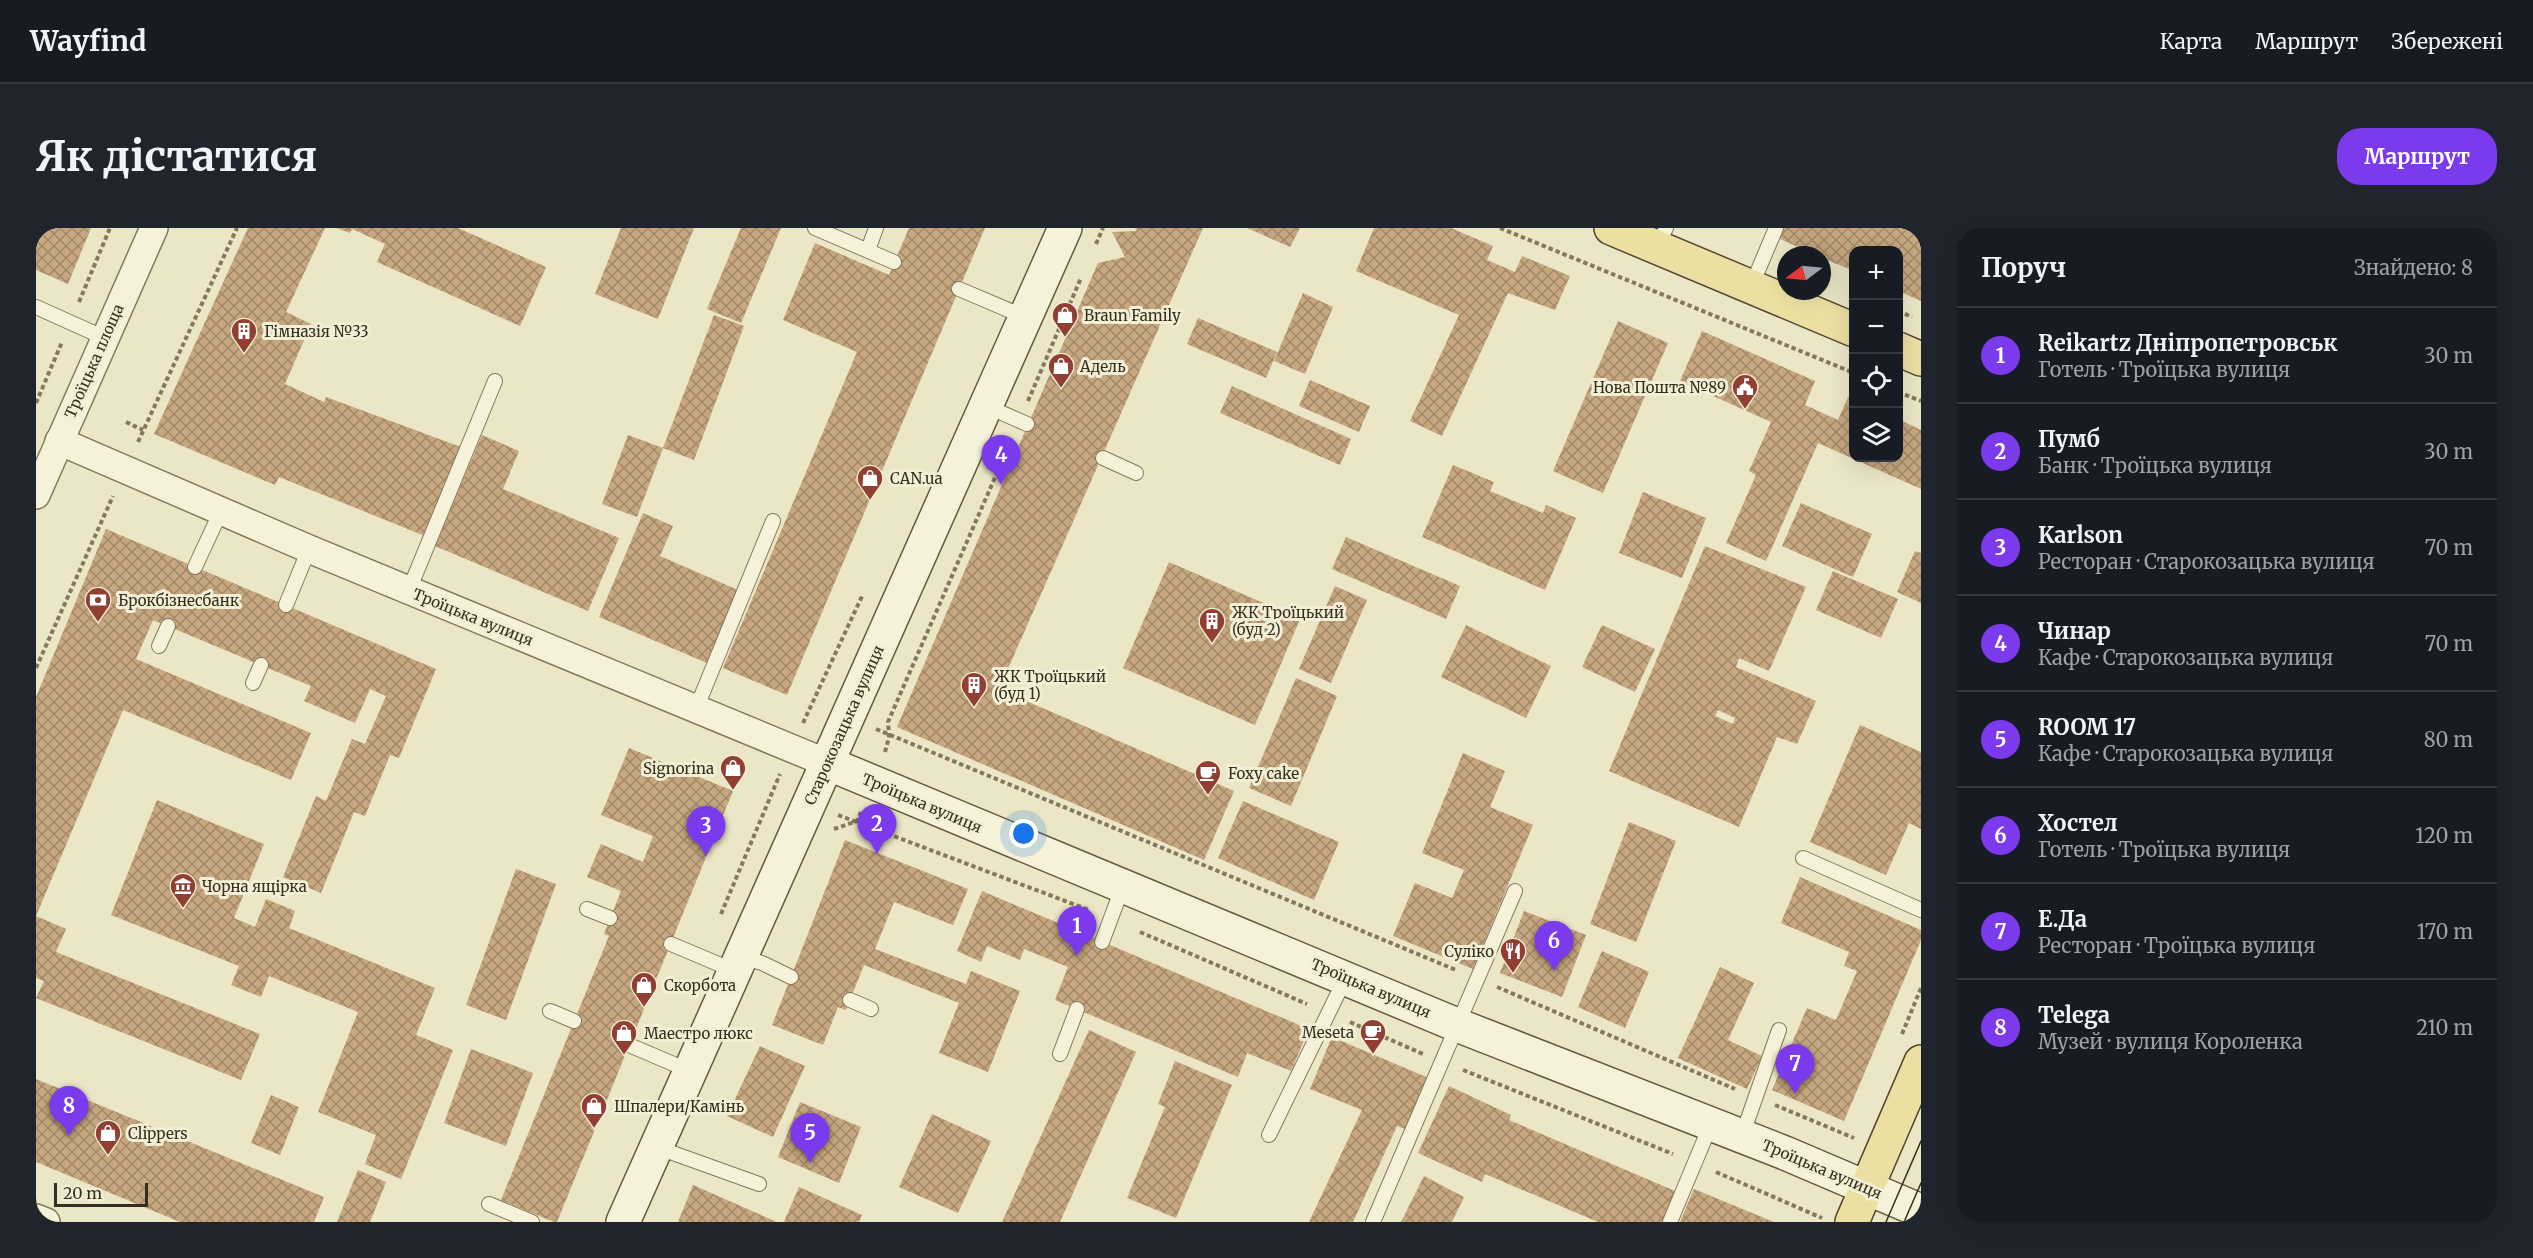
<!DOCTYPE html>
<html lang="uk">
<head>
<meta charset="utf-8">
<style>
  :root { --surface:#171b24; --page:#20242c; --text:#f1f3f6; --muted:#9ea1a6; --line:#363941; --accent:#7c3aed }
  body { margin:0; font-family:Merriweather,serif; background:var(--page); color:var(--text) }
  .controls { position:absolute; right:18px; top:18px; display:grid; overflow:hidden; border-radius:12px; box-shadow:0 6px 24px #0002 }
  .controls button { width:54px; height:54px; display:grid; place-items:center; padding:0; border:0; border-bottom:2px solid var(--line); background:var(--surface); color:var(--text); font:30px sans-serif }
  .compass { position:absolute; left:1741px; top:18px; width:54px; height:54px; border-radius:50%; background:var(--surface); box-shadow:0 6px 24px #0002; rotate:254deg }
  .scale { position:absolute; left:18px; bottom:15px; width:94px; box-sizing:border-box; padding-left:6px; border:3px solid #362e20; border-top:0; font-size:16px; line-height:21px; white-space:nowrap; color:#362e20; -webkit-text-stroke:4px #f3efd5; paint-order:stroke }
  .you { position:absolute; left:988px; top:606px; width:21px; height:21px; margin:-15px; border:4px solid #fff; border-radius:50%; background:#1a73e8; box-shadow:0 0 0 9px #1a73e833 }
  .badge { display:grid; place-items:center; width:39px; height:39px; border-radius:50%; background:var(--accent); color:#fff; font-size:20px; font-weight:700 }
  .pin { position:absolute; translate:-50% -50px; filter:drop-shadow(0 2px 3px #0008) }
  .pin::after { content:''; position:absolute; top:32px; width:21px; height:18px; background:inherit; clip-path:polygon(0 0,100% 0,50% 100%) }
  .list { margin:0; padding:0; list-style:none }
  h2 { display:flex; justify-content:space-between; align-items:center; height:78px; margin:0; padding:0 24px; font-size:26px }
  h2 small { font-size:20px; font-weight:400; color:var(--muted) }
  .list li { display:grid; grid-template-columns:39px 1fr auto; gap:18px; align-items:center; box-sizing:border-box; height:96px; padding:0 24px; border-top:2px solid var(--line) }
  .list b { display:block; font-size:22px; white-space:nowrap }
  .list p { margin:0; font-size:20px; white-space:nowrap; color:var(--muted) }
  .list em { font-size:20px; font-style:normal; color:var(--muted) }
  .icon { flex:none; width:33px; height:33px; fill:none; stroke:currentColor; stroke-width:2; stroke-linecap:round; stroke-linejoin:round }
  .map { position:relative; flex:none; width:1885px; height:994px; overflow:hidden; border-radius:24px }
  header { display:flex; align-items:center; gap:36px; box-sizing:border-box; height:84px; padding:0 30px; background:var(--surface); border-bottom:2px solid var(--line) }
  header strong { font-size:28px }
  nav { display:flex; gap:33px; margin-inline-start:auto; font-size:21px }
  .intro { display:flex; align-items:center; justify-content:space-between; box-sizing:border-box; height:144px; padding:0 36px }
  h1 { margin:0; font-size:42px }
  .button { padding:15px 27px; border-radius:24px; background:var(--accent); color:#fff; font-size:21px; font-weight:700 }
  main { display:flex; gap:36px; padding:0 36px }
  aside { flex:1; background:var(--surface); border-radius:24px; box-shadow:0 6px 24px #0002 }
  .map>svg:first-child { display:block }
</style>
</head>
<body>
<header>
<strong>Wayfind</strong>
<nav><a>Карта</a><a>Маршрут</a><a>Збережені</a></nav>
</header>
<div class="intro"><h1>Як дістатися</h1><a class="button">Маршрут</a></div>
<main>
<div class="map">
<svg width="1885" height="994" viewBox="0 0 1885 994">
  <defs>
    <pattern id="building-cross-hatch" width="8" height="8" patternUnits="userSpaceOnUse" patternTransform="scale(1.5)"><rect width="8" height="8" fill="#c6a77f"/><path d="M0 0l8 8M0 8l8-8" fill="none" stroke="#a28868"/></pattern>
  </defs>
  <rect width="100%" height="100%" fill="#ebe6c6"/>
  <!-- building -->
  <g fill="url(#building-cross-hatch)" fill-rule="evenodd">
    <path d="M0 0H55L32 56 0 42Z"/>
    <path d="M212 0H289L250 84 275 96 249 156 288 174 290 169 425 219 389 308 243 249 239 257 118 206Z"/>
    <path d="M300 0H422L510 39 484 98 341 34 349 16 316 1 314 5Z"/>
    <path d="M585 0H658L622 91 559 66Z"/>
    <path d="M705 0H745L705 95 671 81Z"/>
    <path d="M873 0H949L751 467 687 440 821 124 747 92 779 15 853 47Z"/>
    <path d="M1099 0H1167L963 461 1198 563 1168 632 861 499 1062 35 1089 29 1076 4 1101 3Z"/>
    <path d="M1211 0H1264L1254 19Z"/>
    <path d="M1338 0H1415L1457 18 1451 32 1479 44 1486 28 1534 48 1519 82 1472 65 1406 208 1374 193 1423 87 1320 43Z"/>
    <path d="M1747 0H1871L1885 6V73L1862 63V22H1818V43L1786 30V27H1780L1742 10Z"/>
    <path d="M1267 65 1297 79 1269 146 1238 133Z"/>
    <path d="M678 87 708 98 658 232 627 220Z"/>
    <path d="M1162 90 1241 124 1230 150 1151 116Z"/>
    <path d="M1582 93 1632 115 1567 265 1517 243Z"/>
    <path d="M1666 103 1779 153 1769 177 1802 192 1812 169 1818 171V230H1862V191L1885 202V261L1782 215 1730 333 1690 315 1720 247 1713 243 1735 194 1644 153Z"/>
    <path d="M1274 152 1334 178 1323 204 1263 178Z"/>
    <path d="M1196 158 1315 211 1304 237 1184 185Z"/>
    <path d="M446 207 483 223 467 261 583 310 552 383 399 318Z"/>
    <path d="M592 207 627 220 601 289 566 276Z"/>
    <path d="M1417 237 1458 254 1454 263 1507 285 1510 277 1540 290 1509 362 1386 309Z"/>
    <path d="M1607 264 1670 290 1646 350 1583 325Z"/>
    <path d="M1765 275 1836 306 1817 349 1746 318Z"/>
    <path d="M607 285 637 298 624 328 702 362 671 435 563 389Z"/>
    <path d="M70 301 400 441 363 530 354 527 329 588 318 584 285 665 247 649 280 568 290 573 316 511 329 516 350 468 334 461 319 495 268 473 275 458 117 392 100 431 275 505 255 552 87 482 0 688V469Z"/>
    <path d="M1310 309 1424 358 1410 391 1296 341Z"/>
    <path d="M1669 318 1770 359 1733 443 1703 430 1700 439 1780 473 1761 516 1741 509 1703 599 1573 543ZM1682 482 1699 490 1697 496 1679 488Z"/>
    <path d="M1879 323 1885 325V375L1861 364Z"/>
    <path d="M1133 334 1264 391 1219 497 1087 440Z"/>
    <path d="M1797 343 1862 371 1845 410 1780 382Z"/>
    <path d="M1299 358 1331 372 1295 455 1263 441Z"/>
    <path d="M1430 397 1515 438 1490 490 1405 449Z"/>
    <path d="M1566 397 1619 421 1599 464 1546 439Z"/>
    <path d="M1260 450 1301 468 1255 578 1213 560Z"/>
    <path d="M1824 497 1885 524V601L1873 595 1850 647 1774 614Z"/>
    <path d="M593 520 697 563 521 994H518L465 972 573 708 568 706 585 663 551 649 565 616 607 634 617 608 565 587Z"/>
    <path d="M1427 525 1469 543 1454 579 1497 597 1437 741 1357 708 1379 655 1416 670 1428 642 1386 625Z"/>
    <path d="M121 572 228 616 198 690 219 699 230 671 259 683 253 700 399 760 380 807 417 822 365 951 329 936 340 907 282 884 322 784 233 748 225 769 195 757 203 738 75 687Z"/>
    <path d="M1207 573 1303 614 1278 672 1182 630Z"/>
    <path d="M1593 594 1640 613 1600 714 1554 696Z"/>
    <path d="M809 612 932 661 917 697 858 674 839 721 930 756 935 743 984 763 952 844 903 825 923 775 828 737 810 782 802 779 787 817 736 797Z"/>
    <path d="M480 641 520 656 470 792 430 777Z"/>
    <path d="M1764 649 1885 702V712L1808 893 1736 862 1771 780 1800 792 1821 743 1808 738 1813 724 1745 695Z"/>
    <path d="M946 663 1273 801 1255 843 1211 825 1202 849 1019 772 1032 739 988 721 984 732 951 718 945 734 921 723Z"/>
    <path d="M1488 683 1550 707 1526 769 1464 745Z"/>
    <path d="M0 688 30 701 20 724 224 806 205 852 0 770 8 753 0 750Z"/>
    <path d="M1566 723 1613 744 1589 800 1542 779Z"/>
    <path d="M1684 739 1718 755 1692 812 1726 828 1711 861 1642 830Z"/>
    <path d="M1053 802 1100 824 1024 994H966Z"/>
    <path d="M1296 809 1395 851 1372 902 1361 898 1317 994H1273L1326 882 1274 861Z"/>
    <path d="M724 818 769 838 737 909 691 888Z"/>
    <path d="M435 821 497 845 470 918 408 895Z"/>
    <path d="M1139 833 1196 857 1140 990 1091 970 1129 879 1122 876Z"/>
    <path d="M0 851 288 969 278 994H144L0 934Z"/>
    <path d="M1413 858 1475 887 1473 892 1639 963 1626 994H1562L1449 946 1446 954 1382 925Z"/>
    <path d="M235 867 263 879 244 927 215 915Z"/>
    <path d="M764 874 825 899 803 955 742 929Z"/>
    <path d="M896 886 955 913 922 985 863 959Z"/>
    <path d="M322 942 350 954 334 994H301Z"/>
    <path d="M1388 948 1428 969 1416 994H1365Z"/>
    <path d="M657 957 741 994H642Z"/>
    <path d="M763 959 826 987 823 994H748Z"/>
    <path d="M1658 961 1738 994H1644Z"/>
  </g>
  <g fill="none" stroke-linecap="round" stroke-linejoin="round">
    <!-- lane casing -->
    <g stroke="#85785d" stroke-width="16">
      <g id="lane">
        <path d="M779 0 858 34"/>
        <path d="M1621 20 1630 0"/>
        <path d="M832 22 840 0"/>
        <path d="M1715 59 1740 0"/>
        <path d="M923 61 989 89"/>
        <path d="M0 79 69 110"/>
        <path d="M950 178 991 196"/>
        <path d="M1067 230 1100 245"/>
        <path d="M159 339 185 283"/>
        <path d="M373 362 459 153"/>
        <path d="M250 377 273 321"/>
        <path d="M123 418 132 398"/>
        <path d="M217 455 225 437"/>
        <path d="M660 481 737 293"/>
        <path d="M1767 630 1885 682"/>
        <path d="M551 681 574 690"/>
        <path d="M1066 714 1087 658"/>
        <path d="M635 716 699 743"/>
        <path d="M705 729 726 735 755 749"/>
        <path d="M814 772 835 781"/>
        <path d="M514 783 538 793"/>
        <path d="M593 817 654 843"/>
        <path d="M1024 826 1041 781"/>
        <path d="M1233 907 1309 751"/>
        <path d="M1706 908 1743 802"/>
        <path d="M620 919 723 956"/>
        <path d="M453 976 496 994"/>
        <path d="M1337 994 1479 663"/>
        <path d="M1634 994 1675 896"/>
      </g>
    </g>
    <!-- street casing -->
    <g stroke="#85785d" stroke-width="30">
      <g id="street">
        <path d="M23 213 273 321 791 535"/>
        <path d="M0 267 118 0"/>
        <path d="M0 990 10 994"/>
      </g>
    </g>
    <!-- secondary casing -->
    <g stroke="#675940" stroke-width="36">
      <g id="secondary">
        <path d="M791 535 1421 797 1749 925 1885 983"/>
        <path d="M587 994 1029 0"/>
      </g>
    </g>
    <!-- primary casing -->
    <g stroke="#534631" stroke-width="36">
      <g id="primary">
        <path d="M1575 0 1818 102"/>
        <path d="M1862 121 1885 131"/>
        <path d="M1816 994 1885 834"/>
      </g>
    </g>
    <!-- path -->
    <g stroke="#85785d" stroke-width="4" stroke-dasharray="4.5 3" stroke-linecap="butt">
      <path d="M1464 0 1818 145"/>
      <path d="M1060 16 1067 0"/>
      <path d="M43 74 74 0"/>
      <path d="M1862 83 1876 89"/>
      <path d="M1862 164 1885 173"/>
      <path d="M992 173 1045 50"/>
      <path d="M0 175 26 114"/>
      <path d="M90 194 107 202"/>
      <path d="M102 214 201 0"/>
      <path d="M0 440 77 268"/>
      <path d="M767 495 827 366"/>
      <path d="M840 501 1420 742"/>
      <path d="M849 524 853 509 852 494 975 213"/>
      <path d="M802 587 1053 682"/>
      <path d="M798 601 821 593 825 584"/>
      <path d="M685 686 744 546"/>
      <path d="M1104 704 1271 776"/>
      <path d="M1461 759 1699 861"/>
      <path d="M1314 794 1387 826"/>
      <path d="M1866 806 1885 760"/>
      <path d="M1427 842 1637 926"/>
      <path d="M1739 877 1818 910"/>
      <path d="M1680 944 1786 990"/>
    </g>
    <!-- lane -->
    <use href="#lane" stroke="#f6f2d9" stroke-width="14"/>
    <!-- street -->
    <use href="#street" stroke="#f6f2d9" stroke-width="27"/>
    <!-- secondary -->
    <use href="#secondary" stroke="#f6f2d9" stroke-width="33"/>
    <!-- primary -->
    <use href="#primary" stroke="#ebdfa1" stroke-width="33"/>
    <!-- tram -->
    <g stroke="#362e20" stroke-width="1.5">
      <path d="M1850 994 1885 913"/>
      <path d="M1868 994 1885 955"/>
    </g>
  </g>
  <!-- icons -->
  <defs>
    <g id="shop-pin" transform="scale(1.35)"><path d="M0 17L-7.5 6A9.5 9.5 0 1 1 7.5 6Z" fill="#903f32" stroke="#f3efd5"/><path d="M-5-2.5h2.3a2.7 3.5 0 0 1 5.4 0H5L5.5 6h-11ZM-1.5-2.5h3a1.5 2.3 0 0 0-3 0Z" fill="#fff"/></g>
    <g id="building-pin" transform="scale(1.35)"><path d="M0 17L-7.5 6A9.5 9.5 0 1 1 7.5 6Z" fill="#903f32" stroke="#f3efd5"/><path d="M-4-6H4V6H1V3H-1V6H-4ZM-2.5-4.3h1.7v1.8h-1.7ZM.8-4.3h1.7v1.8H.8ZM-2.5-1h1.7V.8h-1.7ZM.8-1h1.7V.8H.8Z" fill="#fff"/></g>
    <g id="civic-pin" transform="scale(1.35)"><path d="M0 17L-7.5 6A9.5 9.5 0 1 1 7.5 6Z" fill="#903f32" stroke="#f3efd5"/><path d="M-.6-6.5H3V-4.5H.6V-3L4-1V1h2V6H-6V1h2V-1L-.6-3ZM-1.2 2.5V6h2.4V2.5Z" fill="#fff"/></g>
    <g id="bank-pin" transform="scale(1.35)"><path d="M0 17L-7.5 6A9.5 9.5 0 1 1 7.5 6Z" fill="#903f32" stroke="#f3efd5"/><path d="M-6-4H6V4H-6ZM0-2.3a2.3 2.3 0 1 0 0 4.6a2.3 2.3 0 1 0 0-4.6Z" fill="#fff"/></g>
    <g id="cafe-pin" transform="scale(1.35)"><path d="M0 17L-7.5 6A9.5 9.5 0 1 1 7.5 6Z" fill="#903f32" stroke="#f3efd5"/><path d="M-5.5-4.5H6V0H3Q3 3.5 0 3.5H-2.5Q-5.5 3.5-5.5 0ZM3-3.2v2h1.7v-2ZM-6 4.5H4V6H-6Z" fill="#fff"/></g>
    <g id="museum-pin" transform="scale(1.35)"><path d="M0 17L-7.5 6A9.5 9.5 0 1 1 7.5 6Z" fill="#903f32" stroke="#f3efd5"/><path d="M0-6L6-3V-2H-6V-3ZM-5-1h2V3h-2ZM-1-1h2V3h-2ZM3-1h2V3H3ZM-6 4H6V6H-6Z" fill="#fff"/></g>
    <g id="restaurant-pin" transform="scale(1.35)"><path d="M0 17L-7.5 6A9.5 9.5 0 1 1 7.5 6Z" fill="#903f32" stroke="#f3efd5"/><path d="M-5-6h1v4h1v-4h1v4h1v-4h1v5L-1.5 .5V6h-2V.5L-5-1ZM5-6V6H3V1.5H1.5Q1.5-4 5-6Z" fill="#fff"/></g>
  </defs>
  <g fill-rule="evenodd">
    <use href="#shop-pin" x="1029" y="87"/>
    <use href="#building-pin" x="208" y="103"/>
    <use href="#shop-pin" x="1025" y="138"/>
    <use href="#civic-pin" x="1709" y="159"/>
    <use href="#shop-pin" x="834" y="250"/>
    <use href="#bank-pin" x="62" y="372"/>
    <use href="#building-pin" x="1176" y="393"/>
    <use href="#building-pin" x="938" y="457"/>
    <use href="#shop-pin" x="697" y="540"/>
    <use href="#cafe-pin" x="1172" y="545"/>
    <use href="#museum-pin" x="147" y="658"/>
    <use href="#restaurant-pin" x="1477" y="723"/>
    <use href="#shop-pin" x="608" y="757"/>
    <use href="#cafe-pin" x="1337" y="804"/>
    <use href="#shop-pin" x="588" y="805"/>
    <use href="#shop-pin" x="558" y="878"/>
    <use href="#shop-pin" x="72" y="905"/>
  </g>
  <g text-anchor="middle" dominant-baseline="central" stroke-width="6" stroke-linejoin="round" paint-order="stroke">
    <!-- poi labels -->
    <g font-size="15" fill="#362e20" stroke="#f3efd5" text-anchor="start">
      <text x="1048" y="87">Braun Family</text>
      <text x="228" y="103">Гімназія №33</text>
      <text x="1044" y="138">Адель</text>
      <text x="1690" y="159" text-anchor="end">Нова Пошта №89</text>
      <text x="854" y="250">CAN.ua</text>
      <text x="82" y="372">Брокбізнесбанк</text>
      <text x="1196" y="384">ЖК Троїцький<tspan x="1196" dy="17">(буд 2)</tspan></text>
      <text x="958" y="448">ЖК Троїцький<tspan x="958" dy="17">(буд 1)</tspan></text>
      <text x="678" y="540" text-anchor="end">Signorina</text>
      <text x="1192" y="545">Foxy cake</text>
      <text x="166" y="658">Чорна ящірка</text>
      <text x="1458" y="723" text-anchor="end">Суліко</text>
      <text x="628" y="757">Скорбота</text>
      <text x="1318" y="804" text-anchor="end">Meseta</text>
      <text x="608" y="805">Маестро люкс</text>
      <text x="578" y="878">Шпалери/Камінь</text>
      <text x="92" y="905">Clippers</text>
    </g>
    <!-- street labels -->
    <g font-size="15" fill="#362e20" stroke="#f3efd5">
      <text transform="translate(58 133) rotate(-66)">Троїцька площа</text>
      <text transform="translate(437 389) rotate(22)">Троїцька вулиця</text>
      <text transform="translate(808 497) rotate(-66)">Старокозацька вулиця</text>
      <text transform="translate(886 575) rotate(23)">Троїцька вулиця</text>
      <text transform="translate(1335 760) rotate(23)">Троїцька вулиця</text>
      <text transform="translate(1786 941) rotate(23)">Троїцька вулиця</text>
    </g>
  </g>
</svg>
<div class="controls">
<button>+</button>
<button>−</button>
<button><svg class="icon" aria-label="locate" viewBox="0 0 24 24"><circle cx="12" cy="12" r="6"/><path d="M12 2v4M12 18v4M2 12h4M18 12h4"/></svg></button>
<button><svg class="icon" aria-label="layers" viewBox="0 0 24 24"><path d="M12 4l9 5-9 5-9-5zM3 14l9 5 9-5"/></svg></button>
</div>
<svg class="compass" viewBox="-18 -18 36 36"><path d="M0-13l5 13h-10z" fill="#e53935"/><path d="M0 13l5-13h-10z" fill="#9ea1a6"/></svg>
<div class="scale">20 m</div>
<div class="you"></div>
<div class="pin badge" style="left:1041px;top:728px">1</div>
<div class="pin badge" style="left:841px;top:626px">2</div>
<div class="pin badge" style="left:670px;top:628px">3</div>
<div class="pin badge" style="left:965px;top:257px">4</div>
<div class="pin badge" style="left:774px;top:935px">5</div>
<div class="pin badge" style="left:1518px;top:743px">6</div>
<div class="pin badge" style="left:1759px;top:866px">7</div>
<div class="pin badge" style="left:33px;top:908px">8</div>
</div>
<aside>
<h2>Поруч<small>Знайдено: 8</small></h2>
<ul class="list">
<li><span class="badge">1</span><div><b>Reikartz Дніпропетровськ</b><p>Готель · Троїцька вулиця</p></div><em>30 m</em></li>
<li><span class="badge">2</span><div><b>Пумб</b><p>Банк · Троїцька вулиця</p></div><em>30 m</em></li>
<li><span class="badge">3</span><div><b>Karlson</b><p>Ресторан · Старокозацька вулиця</p></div><em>70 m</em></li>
<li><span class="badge">4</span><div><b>Чинар</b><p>Кафе · Старокозацька вулиця</p></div><em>70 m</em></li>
<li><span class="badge">5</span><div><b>ROOM 17</b><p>Кафе · Старокозацька вулиця</p></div><em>80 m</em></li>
<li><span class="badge">6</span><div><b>Хостел</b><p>Готель · Троїцька вулиця</p></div><em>120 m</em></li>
<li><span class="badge">7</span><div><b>Е.Да</b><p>Ресторан · Троїцька вулиця</p></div><em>170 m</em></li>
<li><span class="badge">8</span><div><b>Telega</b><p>Музей · вулиця Короленка</p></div><em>210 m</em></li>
</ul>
</aside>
</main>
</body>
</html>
